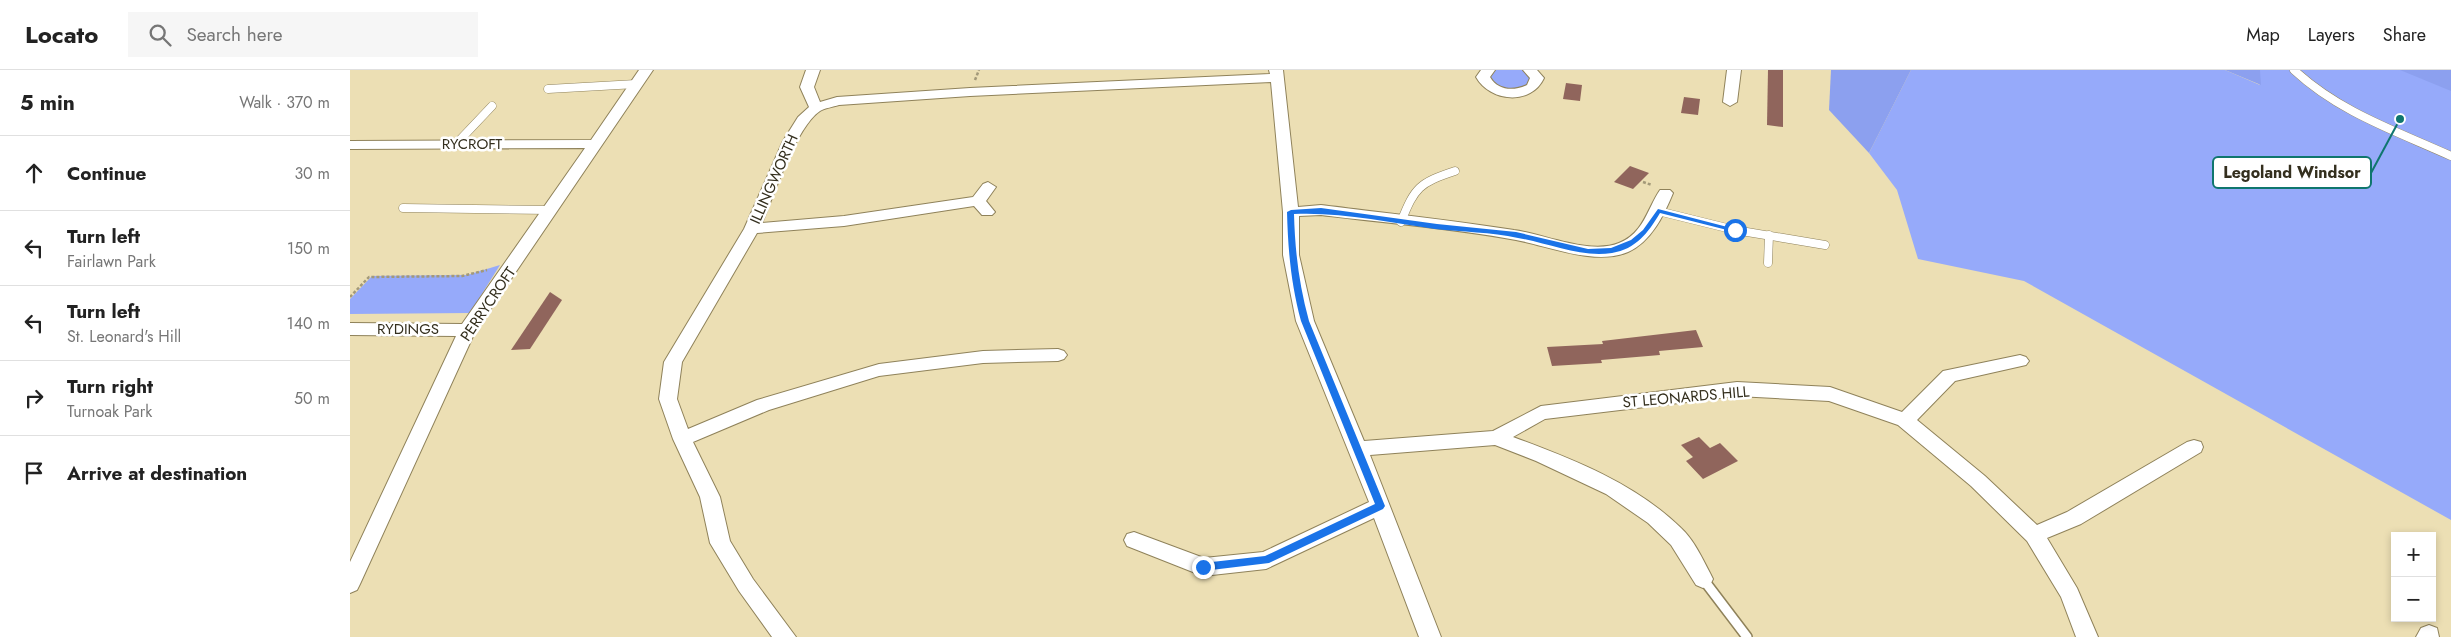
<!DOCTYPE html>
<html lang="en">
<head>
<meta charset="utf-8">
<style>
  :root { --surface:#fff; --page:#f6f6f6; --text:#222; --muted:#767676; --line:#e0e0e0 }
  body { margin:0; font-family:Jost,sans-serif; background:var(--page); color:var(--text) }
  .controls { position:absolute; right:15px; bottom:15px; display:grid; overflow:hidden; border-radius:0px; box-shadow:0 2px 8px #0003 }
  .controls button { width:45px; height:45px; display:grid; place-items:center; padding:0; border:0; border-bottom:1px solid var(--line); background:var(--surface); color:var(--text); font:25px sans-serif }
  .stop { position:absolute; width:15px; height:15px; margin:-11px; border:4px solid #1a73e8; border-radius:50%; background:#fff }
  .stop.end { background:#1a73e8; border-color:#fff; box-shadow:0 1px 5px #0008 }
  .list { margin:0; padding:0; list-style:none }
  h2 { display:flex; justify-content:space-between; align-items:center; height:65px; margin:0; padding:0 20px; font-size:21px }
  h2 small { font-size:16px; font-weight:400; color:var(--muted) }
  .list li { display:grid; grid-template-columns:32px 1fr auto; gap:15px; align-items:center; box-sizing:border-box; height:75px; padding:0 20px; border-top:1px solid var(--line) }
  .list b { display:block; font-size:19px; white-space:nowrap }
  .list p { margin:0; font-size:16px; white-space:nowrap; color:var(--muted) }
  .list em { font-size:16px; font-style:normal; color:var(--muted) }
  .icon { flex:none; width:28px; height:28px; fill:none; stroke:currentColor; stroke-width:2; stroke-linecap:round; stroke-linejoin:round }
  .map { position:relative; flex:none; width:2101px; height:567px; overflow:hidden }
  header { display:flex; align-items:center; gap:30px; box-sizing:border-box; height:70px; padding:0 25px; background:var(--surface); border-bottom:1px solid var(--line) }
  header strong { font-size:24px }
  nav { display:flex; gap:28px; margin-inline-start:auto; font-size:18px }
  .search { width:350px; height:45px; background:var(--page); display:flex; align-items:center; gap:12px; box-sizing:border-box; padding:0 18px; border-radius:0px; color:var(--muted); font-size:19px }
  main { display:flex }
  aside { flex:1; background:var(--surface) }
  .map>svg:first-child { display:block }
</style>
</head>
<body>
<header>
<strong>Locato</strong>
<div class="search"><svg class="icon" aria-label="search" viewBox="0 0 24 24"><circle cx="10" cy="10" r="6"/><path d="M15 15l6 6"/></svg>Search here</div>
<nav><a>Map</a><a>Layers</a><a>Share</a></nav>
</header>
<main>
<aside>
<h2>5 min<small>Walk · 370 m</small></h2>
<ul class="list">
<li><svg class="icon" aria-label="ahead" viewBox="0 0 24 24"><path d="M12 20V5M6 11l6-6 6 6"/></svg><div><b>Continue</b></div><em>30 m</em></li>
<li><svg class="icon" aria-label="left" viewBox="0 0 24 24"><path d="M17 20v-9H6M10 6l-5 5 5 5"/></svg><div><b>Turn left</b><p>Fairlawn Park</p></div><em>150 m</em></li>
<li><svg class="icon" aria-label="left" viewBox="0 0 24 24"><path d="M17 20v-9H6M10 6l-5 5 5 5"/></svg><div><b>Turn left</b><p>St. Leonard's Hill</p></div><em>140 m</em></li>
<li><svg class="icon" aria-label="right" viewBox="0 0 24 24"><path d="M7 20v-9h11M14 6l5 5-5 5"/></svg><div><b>Turn right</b><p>Turnoak Park</p></div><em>50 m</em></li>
<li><svg class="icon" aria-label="arrive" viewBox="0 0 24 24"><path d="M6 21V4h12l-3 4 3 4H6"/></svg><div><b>Arrive at destination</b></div></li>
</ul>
</aside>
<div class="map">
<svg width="2101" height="567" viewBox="0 0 2101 567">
  <rect width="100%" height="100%" fill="#ecdfb4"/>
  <!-- green -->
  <g fill="#96aafa">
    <path d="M1146 0H1172L1181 8V12C1168 23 1155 19 1141 13L1140 5Z"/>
    <path d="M1561 0H1875L1910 15 1897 0H2101V450L1674 211 1568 189 1547 120 1519 83Z"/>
    <path d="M150 195 120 243 0 244V229L22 206 117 205Z"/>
  </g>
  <!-- forest -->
  <g fill="#8ca0ef">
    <path d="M1481 0H1561L1519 83 1479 40Z"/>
    <path d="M1875 0H1910L1911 15Z"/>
    <path d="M2050 0H2101V21Z"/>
  </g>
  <!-- building -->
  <g fill="#90655c">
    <path d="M1418 0H1433V57L1417 55Z"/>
    <path d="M1216 13 1232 15 1230 31 1213 29Z"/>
    <path d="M1334 27 1350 29 1348 45 1331 43Z"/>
    <path d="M1280 96 1299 103 1283 119 1264 112Z"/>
    <path d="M200 222 212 230 180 279 161 280Z"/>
    <path d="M1346 260 1353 277 1309 281 1310 285 1251 290 1252 293 1202 296 1197 277 1253 274 1252 271Z"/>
    <path d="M1349 367 1360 378 1370 373 1388 391 1353 409 1336 391 1343 387 1331 375Z"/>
  </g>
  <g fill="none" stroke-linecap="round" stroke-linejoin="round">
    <!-- service-far1 casing -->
    <g stroke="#8f825a" stroke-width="9">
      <g id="service-far1">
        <path d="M1944 0C1989 42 2046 61 2101 86"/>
        <path d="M198 19 286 14"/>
        <path d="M106 74 142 36"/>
        <path d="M53 138 200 140"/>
        <path d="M1308 141 1385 160 1475 175"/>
        <path d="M1051 152C1065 117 1069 113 1105 101"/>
        <path d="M1418 193 1419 165"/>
      </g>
    </g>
    <!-- service casing -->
    <g stroke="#8f825a" stroke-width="12">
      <path id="service" d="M1353 509 1397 567"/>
    </g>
    <!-- minor casing -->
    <g stroke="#8f825a" stroke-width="2">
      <g id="minor">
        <path d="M289 0H303L125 262 10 514 7 520 0 523V492L106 266 0 265V253L112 254 235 78 0 79V71L241 70Z"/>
        <path d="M456 0H470L464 17 470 32 487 27 620 18 920 4 919 0H933L948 137 971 135C1035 143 1100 150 1164 160 1194 164 1240 185 1269 173 1294 163 1297 139 1310 120H1320L1323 123C1314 145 1301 172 1278 182 1245 196 1199 176 1166 170 1102 158 1036 153 971 145L949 146V185L964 251 1014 371 1143 361 1191 336 1387 312 1480 317 1552 342 1593 301 1670 285 1676 287 1679 291 1676 295 1605 311 1567 350 1635 406 1687 455 1717 442 1837 372 1844 370 1851 372 1853 377 1851 382 1731 454 1697 468 1727 518 1748 567H1726L1711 527 1677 471 1621 416 1548 355 1479 331 1387 326 1195 349 1163 367C1222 389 1285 413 1331 458 1344 470 1352 488 1360 503L1363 509 1360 515 1353 518 1346 515 1321 475 1298 453 1256 424 1186 391 1145 375 1020 385 1091 567H1069L1024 448 916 499 853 506 777 476 774 470 777 464 784 462 854 488 913 482 1019 432 946 251 933 185V142L921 12 620 26 489 35C483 37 475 38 470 41 446 57 424 125 412 153L494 146 623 127 633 114 638 112 646 117 636 131 645 142 642 145H632L624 136 494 156 407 163 332 292 327 329 338 359 407 330 529 294 633 281 708 279 714 281 717 285 714 289 708 291 633 293 529 306 419 340 343 372 370 427 380 471 403 509 446 567H422L389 521 360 473 350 427 323 369 309 329 314 292 394 159 433 71 448 47 459 37 450 17Z"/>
        <path d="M1131 0H1145L1140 7C1148 21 1164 21 1177 15L1180 8 1173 0H1187L1194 8C1181 36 1140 32 1126 7Z"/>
        <path d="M1377 0H1391L1387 32 1380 36 1373 32Z"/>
        <path d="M2079 555 2087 558 2089 567H2066L2071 558Z"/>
      </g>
    </g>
    <!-- path -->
    <g stroke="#a39979" stroke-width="2.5" stroke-dasharray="3 2" stroke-linecap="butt">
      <path d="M625 10 629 0"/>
      <path d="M1293 112 1302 115"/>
      <path d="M0 227 19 207 112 206 137 200"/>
    </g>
    <!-- service-far1 -->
    <use href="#service-far1" stroke="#fff" stroke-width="8"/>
    <!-- service -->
    <use href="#service" stroke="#fff" stroke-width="9"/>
    <!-- minor -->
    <use href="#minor" fill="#fff" fill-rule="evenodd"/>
  </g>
  <!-- route -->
  <path fill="#1a73e8" d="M971 138 1087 154 1166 162 1238 179 1261 178 1281 170 1293 160 1308 139 1389 160 1385 162 1310 143C1298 163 1286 179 1262 183 1231 188 1198 173 1168 168 1141 162 1112 162 1085 159 1038 152 991 142 944 144 945 181 949 215 959 251L1035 436 1033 439 919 493 853 501 848 497 853 493 915 486 1025 434 951 251C941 214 938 180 937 142L941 140Z"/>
  <g text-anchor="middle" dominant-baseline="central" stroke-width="5" stroke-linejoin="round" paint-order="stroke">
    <!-- street labels -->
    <g font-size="15" fill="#342f1e" stroke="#fff">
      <text x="122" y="74">RYCROFT</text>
      <text transform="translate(424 109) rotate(-66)">ILLINGWORTH</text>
      <text transform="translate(138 234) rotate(-56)">PERRYCROFT</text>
      <text x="58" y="259">RYDINGS</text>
      <text transform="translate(1336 327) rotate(-5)">ST LEONARDS HILL</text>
    </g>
  </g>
  <!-- callouts -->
  <path fill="none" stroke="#0f766e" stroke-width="2" d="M2050 49L2021 103"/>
  <circle fill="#0f766e" stroke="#fff" stroke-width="2" cx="2050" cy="49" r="5"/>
  <rect fill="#fff" stroke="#0f766e" stroke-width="2" x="1863" y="87" width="158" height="31" rx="5"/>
  <g font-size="16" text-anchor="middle" font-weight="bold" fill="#342f1e">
    <text x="1942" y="108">Legoland Windsor</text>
  </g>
</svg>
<div class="controls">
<button>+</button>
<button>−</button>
</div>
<div class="stop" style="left:1385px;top:160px"></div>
<div class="stop end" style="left:853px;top:497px"></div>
</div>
</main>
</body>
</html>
